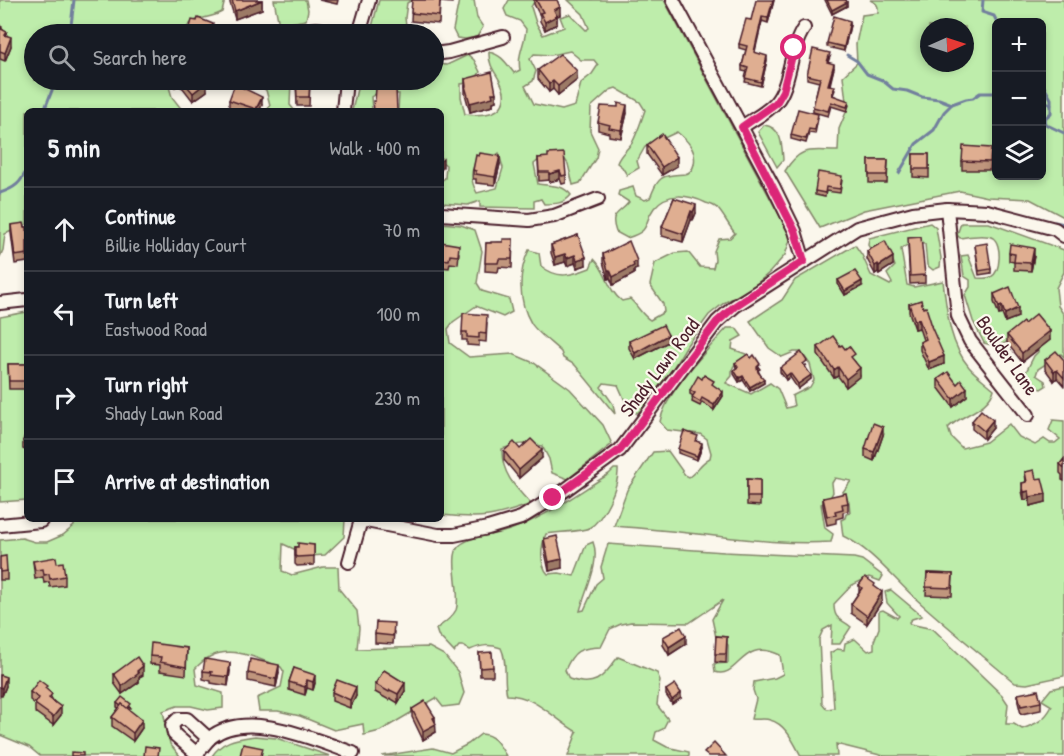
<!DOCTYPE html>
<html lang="en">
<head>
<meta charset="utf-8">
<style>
  :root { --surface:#171b24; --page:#242831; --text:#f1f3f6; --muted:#9ea1a6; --line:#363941 }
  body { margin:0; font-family:"Patrick Hand",sans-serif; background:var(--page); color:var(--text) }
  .controls { position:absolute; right:18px; top:18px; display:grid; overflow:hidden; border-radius:9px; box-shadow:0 3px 9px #0003 }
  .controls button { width:54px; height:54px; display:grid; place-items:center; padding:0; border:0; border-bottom:2px solid var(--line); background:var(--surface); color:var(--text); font:30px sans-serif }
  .compass { position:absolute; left:920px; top:18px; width:54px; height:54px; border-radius:50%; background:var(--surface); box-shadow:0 3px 9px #0003; rotate:87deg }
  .stop { position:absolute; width:18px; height:18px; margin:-14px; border:4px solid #db2777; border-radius:50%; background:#fff }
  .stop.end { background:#db2777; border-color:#fff; box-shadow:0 2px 6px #0008 }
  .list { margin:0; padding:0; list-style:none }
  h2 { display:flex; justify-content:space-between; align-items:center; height:78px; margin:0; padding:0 24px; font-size:26px }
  h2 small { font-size:20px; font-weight:400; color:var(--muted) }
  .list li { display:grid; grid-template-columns:39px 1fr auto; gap:18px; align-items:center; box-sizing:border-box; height:84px; padding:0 24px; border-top:2px solid var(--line) }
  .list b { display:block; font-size:22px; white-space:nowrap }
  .list p { margin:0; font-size:20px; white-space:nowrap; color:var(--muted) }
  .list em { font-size:20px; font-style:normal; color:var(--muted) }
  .icon { flex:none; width:33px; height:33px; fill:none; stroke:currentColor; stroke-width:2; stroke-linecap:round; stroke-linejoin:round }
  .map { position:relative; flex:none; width:1064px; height:756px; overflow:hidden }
  .search { position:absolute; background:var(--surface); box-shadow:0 3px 9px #0003; left:24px; top:24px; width:420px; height:66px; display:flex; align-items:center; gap:15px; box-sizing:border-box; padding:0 21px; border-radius:33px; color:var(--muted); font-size:22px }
  .panel { position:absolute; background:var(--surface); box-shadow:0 3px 9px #0003; left:24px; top:108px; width:420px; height:414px; border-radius:9px }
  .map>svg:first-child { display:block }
</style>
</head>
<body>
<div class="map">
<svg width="1064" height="756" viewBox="0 0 1064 756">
  <rect width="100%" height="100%" fill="#fbf7ec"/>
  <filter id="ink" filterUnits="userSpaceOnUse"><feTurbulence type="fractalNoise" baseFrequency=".0167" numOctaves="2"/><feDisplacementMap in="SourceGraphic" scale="12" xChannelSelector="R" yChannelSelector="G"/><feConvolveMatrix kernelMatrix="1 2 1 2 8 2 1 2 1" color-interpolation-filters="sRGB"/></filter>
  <g filter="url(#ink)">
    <!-- green -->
    <g fill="#beedab" stroke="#84866b" stroke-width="1.5" fill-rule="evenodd">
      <path d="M0 0H225L222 12C206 21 192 14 183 34H34V80H167L172 97 183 111H27V224L5 234 3 250 0 257Z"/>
      <path d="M274 0H306L308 10 306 20 279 25Z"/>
      <path d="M379 0H412L407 3 405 18 406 25 414 30 431 34H381L375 32 372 27Z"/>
      <path d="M459 0H474L477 18 483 27 477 37 465 39 457 38 453 30Z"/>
      <path d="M509 0H535L531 7 536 23 543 35 564 27 560 17 570 14 586 30 589 28 583 14 568 0H664L791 237 785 255 770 272 753 287 724 303 709 315 687 345 654 400 637 413 630 412 618 385 604 383 601 387 613 404 615 414 575 365 563 358 561 352C553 344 536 332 531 323 518 301 518 272 529 250L539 253 541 266C558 280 572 275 590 268L594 259C607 271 607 290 622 301L630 299C638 306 641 314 650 320L664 312 663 304 650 285 655 263 675 253 688 252 700 267 713 268 715 260 714 251 719 239 730 238 735 233C728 225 725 217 718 209 715 206 710 204 706 203 689 195 667 191 654 208 642 224 653 230 627 238L616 232C609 212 619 215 629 202L618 195 619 191 633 187 636 196 645 200 650 198C654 190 654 184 662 178 669 174 678 175 685 174 690 173 693 169 694 164 697 150 687 140 677 132L645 147 637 161 639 168 627 175 622 167 617 163C620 154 627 150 632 143 638 132 641 121 645 110L640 102 616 88 610 90 591 107 590 131 598 148 596 158 580 183 573 185 568 164 564 158 540 159 534 164 538 184C551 186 562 184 571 195 564 204 555 204 544 204L541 199 534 201V208L480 207V201L468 205 441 203V181L445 178 446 165 441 161V111H398L399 94 377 93 371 97 372 111H352L359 80H434V64L447 65 468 55 474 60 480 72 474 82 461 84V97L465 114C480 116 507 116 504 92 501 76 488 70 489 52 502 55 506 63 514 73L520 70C517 54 525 44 526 29L520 21 507 16 504 9ZM570 51 581 60H594L598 65 592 74 581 83 575 106 562 110 534 104 525 86 533 81 536 71 530 59 534 54 551 55ZM499 153 503 168 497 188 477 193C469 179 471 170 478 156L494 157Z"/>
      <path d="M870 0H1064V217L1030 199 988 197 960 191 864 210 820 228 785 171C801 145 811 151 838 151L839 129 847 110 843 76 857 63 856 44 862 15 878 13C879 6 877 3 870 0ZM996 22H1042V176H996ZM929 27H965V63H929Z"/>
      <path d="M255 80H291L290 105 295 111H267L270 105 266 90 255 83Z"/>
      <path d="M764 125C782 127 782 145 783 160L777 167 758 132Z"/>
      <path d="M441 223 461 225 475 230 482 251 477 283 482 291 509 299 512 312 503 317 476 306 453 322 448 329 450 343 469 357 513 354 534 363 570 389 603 425 612 444 568 479 552 473 549 459 542 446C527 442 516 444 502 449 501 473 516 488 531 504 492 518 482 519 441 515Z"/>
      <path d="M930 223 936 228 941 258 940 267 933 270 927 265 925 244C916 243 908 243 901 249L907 285 914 287 943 281C947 312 949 343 969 367 976 375 986 382 994 389 990 409 960 415 948 428L951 437 962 448 986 442 1009 424 1019 437 1035 445 1044 439 1050 443H1055L1060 439 1049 430 1053 420 1064 421V676L1027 684 1015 683C982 655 948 628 916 599 893 578 871 549 843 536L841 520 845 518 846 514 850 513 849 502 839 497 851 481 835 478 832 483 833 492 828 502 821 504 825 528 833 534 831 542C783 545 736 538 688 533 663 530 639 528 614 526L627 490 653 452 668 451 685 475 689 477C698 471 700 463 710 458L711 453 707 439 700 434 667 430 660 422C665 393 707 350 727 328H736L742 336 733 341 732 349 746 354 747 358C737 362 731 364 732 376L726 383 751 394 770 383 778 389 786 408 794 406 792 396 810 387 814 380 810 364 801 352H794L782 357 769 348 750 321 782 300 795 280 855 245 862 255 871 275 890 285 892 283 887 274 895 266 889 251 872 252 868 245 869 238Z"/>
      <path d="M961 223H989L1064 250V272L1056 288 1058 306 1064 315V357L1061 354 1038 369 1036 375 1045 381 1046 386 1041 389 1032 386 1025 374 1034 356 1038 352V346L1046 334 1040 319C1015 322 1015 353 984 343L973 321 965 295 970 287V280L964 276 961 256 968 255 977 278C982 278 987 279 991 277 1001 272 1002 244 993 238 985 233 968 237 960 238L957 235Z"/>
      <path d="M27 312V500L0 502V317Z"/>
      <path d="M614 469H618C619 485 604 520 589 528 580 532 557 532 546 534 541 545 539 564 548 574L559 573 574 576 586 545 593 542C601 562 585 591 580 611L584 610 596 584 603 578 601 567 608 544 724 552 854 558 862 560 883 576 880 581 869 577 852 585 834 604C834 621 841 618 851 627L840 644H831L832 625 823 630 819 639 822 703 827 709 834 708 830 653 837 649 844 650 845 643 855 639 868 651 874 649V641L879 628V611L883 610 897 618 899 616 887 603 885 592 891 590 922 616 912 619 909 622 910 624 933 629 1002 695 1008 704 1006 724H1014L1022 729C1036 724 1045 720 1052 706L1042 700 1051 689 1064 686V756H884L836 744 837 756H801C794 743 786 724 770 720 765 718 757 720 751 719L756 699 753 690 754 682 775 678 783 674 780 655C741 636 739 680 715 672L714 664 728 663V645L726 643 717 642 712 619 723 600 689 623 631 622 621 624 610 629 601 647C579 648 574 650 565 670L569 679C596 688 602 678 618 657L657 673 660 680 657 705 668 719 663 729 656 732 654 740 667 747 689 752V756H568L577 732C554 719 535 695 507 695 503 679 508 662 501 648 489 644 482 645 470 650L463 646H459L454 652 438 635 436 629C443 624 452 618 456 610 462 595 448 557 459 546 468 537 491 535 503 532 541 521 576 494 609 474Z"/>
      <path d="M74 519H345L344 537 325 555 309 556 283 544 282 571 292 575 323 567H338L339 589 357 611 359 628 357 649 429 647 444 655 458 672 464 693 459 705 443 707 436 698 380 731 364 735 363 724 334 730 300 716 278 711H259L257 698 281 687 284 672 281 667C250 656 220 639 195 669L197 685 223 693V708L208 710 191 706H177L163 711 170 744 180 756H40L29 747 0 735V540L22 538 35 542H47L63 535 74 526Z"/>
      <path d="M481 734C494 734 500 746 506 756H382L433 748 451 753 468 744Z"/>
      <path d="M255 736 276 738 330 756H212C223 740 236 739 255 736Z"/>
    </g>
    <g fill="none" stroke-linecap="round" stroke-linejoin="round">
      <!-- stream -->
      <g stroke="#727f9d" stroke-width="3">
        <path d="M983 0 982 12 994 16 997 22"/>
        <path d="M70 34 74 0"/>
        <path d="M847 55 857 61 867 74 882 80 893 89 907 91 922 97 939 99 952 104"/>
        <path d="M1042 83 1051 99V113L1044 119 1045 124 1064 133"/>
        <path d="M1042 99 1051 105"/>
        <path d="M44 111 56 80"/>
        <path d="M899 173 916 144 934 130 944 112 952 104 966 99 973 98 980 93H996"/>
        <path d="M0 193C15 188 21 183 27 169"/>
        <path d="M1055 222 1064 224"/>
      </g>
      <!-- street casing -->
      <g stroke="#4a1f2b" stroke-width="16">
        <g id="street">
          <path d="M673 0 773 186 795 231 804 261"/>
          <path d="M287 34 316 29 348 34"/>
          <path d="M359 34 369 0"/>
          <path d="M434 54 449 52 503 37"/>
          <path d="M343 111 346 80"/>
          <path d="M742 127C753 119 768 112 776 102 791 84 789 50 804 28"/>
          <path d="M947 209 958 316 970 341 1028 415"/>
          <path d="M441 214 529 220 554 216 598 199"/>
          <path d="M0 303 27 300"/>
          <path d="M0 525 41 521"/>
          <path d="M349 562 361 520 438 535H454L488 528 521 518 561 493 620 450 717 322 735 306 857 228 913 213 947 209 987 211 1055 229 1064 236"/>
          <path d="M197 754 174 734 172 725 178 719H187L209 739"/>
          <path d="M196 756C200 750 205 743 210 738 246 708 315 740 353 753"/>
        </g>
      </g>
      <!-- street -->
      <use href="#street" stroke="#fbf7ec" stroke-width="12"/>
    </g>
    <!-- wall -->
    <g fill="#c0967d" stroke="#4a1f2b" stroke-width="1.5">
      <path d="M230 0H262V9L235 19 230 3Z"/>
      <path d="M319 0H338L337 4Z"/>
      <path d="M412 0H452V3L440 2 439 24 411 21Z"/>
      <path d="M534 0H557L560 15 557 16V24L545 30 540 21V16L534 4Z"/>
      <path d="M774 0 768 23 762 21 754 52 767 60 761 86 745 82 747 72 742 71V66L746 50 739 48V44Z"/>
      <path d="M825 0H846L847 6 832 14Z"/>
      <path d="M197 21 213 32 212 34H190V27Z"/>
      <path d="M850 25 844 51 827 47V43Z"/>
      <path d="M0 26 7 35 11 46 5 61 0 59Z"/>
      <path d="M830 57 828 62 834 68 830 85 835 90 833 95 849 105 847 111 831 106 828 116 813 112V107L819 82 807 79V75Z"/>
      <path d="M538 70 577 80 558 95 553 89 549 92 538 79Z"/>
      <path d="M465 79 496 101 493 102V106L470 112 465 94Z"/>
      <path d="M170 80H204L207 91 193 101 183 88 178 85 175 87 170 81Z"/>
      <path d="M296 80H310L309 106H297Z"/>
      <path d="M229 100 262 105 259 111H237L229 108Z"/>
      <path d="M618 107 627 113 621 138 609 136V133L598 130V122Z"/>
      <path d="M818 118 815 134 809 133 806 143 791 139V135Z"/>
      <path d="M647 145 677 166 662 175 647 154Z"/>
      <path d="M913 154H929V178L913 177Z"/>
      <path d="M991 157 990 170H962V161Z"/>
      <path d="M538 158 566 175V183L562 184 560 179 549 182V180L539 181Z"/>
      <path d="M869 160H888L887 183H869Z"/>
      <path d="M500 164 495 185 476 183V179H473V170Z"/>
      <path d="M842 180 840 193 826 191 825 197 815 195V191Z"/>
      <path d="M674 198 696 213 693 220H691L683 242 662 236V227Z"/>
      <path d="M11 225 27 227V262L15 264 11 233Z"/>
      <path d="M578 235 586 265 577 268 575 263 567 266 565 262 555 265 551 253V245Z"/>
      <path d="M513 239 512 268 499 267 498 272 485 271 486 243 503 242Z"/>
      <path d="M441 242 459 253 458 264 450 263 449 268 441 267Z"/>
      <path d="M975 245 991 269V273L979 275Z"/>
      <path d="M908 246 925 275V283L910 284Z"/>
      <path d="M867 251 893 265 879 274 878 272 875 274 867 259Z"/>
      <path d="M1009 253 1034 256 1031 271 1014 270V262L1009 261Z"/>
      <path d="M603 254 637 269 634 270V274L613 285 610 278 608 279 603 262Z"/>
      <path d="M838 280 862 286 845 295 838 284Z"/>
      <path d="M994 294 1018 317 1005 322 1002 314 999 315 994 302Z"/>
      <path d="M909 304 923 308 932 330 944 364 929 370 920 350V342L923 340 919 328 915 329 909 312Z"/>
      <path d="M487 323 486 342 479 341V346L467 345V340H462V332Z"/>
      <path d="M1024 324 1050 340 1022 362 1007 343V335Z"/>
      <path d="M629 341 668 342 635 359 629 348Z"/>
      <path d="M840 346 855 362 860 376 846 387 838 376 834 378 818 355V347Z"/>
      <path d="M751 358 760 369 758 370 764 383 750 391 743 380 739 382 734 374V370L736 368 735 363Z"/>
      <path d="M1045 360H1064V386L1057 378 1054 381 1045 369Z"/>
      <path d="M8 364H27V389H9Z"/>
      <path d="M807 365 805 366 811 379 798 389 790 377 786 380 780 372V368Z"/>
      <path d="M938 379 957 384 967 396 953 407 938 387Z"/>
      <path d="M713 386 723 396 714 410 702 402 700 406 692 402 693 396 690 394V390Z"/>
      <path d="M972 421 993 428 984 439 972 429Z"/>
      <path d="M27 430V451L23 449V441Z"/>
      <path d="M883 435 874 461 865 457V449Z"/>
      <path d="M702 447 697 460 678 453V449Z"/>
      <path d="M520 449 542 458 519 478 504 460V451Z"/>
      <path d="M1064 459V481L1062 480V475L1060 473V464Z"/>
      <path d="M1025 472 1036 479 1046 502 1030 506 1029 499 1024 500 1022 491V483L1026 482Z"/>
      <path d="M747 479 760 480V506L747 505Z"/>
      <path d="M823 498 848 503V511L843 512V517L836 519V523L827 525 823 506Z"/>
      <path d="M544 539 562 568 549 571 544 547Z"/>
      <path d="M314 545V565L297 566 295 564V547Z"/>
      <path d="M0 557 7 571V580H0Z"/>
      <path d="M33 561 57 563 65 576V585L50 587 49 582 44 583 43 577 35 579Z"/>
      <path d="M927 573 953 574 952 596 926 595Z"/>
      <path d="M859 585 875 588 882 601 867 624 851 613V604L859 592Z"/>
      <path d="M394 632 393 644 375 643V634Z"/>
      <path d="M716 636 727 637 726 663 715 662Z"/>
      <path d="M663 637 686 644 669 655 663 645Z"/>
      <path d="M187 648 186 675 160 671V665L150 664V656Z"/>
      <path d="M479 653 493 667V676H480Z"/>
      <path d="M294 668 315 683 313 690 307 688 305 695 289 690V682Z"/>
      <path d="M203 671H230L228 686 211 683V681L203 679Z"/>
      <path d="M248 673H279L276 687 248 681Z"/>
      <path d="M114 674 143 675 139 677V682L122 694 114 683Z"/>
      <path d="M0 675 6 686 2 696H0Z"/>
      <path d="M375 684 405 691 398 703 390 698 389 700 375 692Z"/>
      <path d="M47 690 61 715 53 725 35 712V704L30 700V692Z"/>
      <path d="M666 690 681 698 672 704 666 695Z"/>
      <path d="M332 692 356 696 350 708 332 701Z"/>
      <path d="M1018 694 1041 702V710L1021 714 1018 702Z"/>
      <path d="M117 703 131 708 129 710 142 728 133 741 112 726V717L119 708 117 707Z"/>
      <path d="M412 709 436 732 423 740 412 717Z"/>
    </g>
    <!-- shaded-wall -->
    <g fill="#9c7a66" stroke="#4a1f2b" stroke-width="1.5">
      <path d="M262 0V9L235 19V11Z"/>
      <path d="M773 0H774L768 23V18Z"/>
      <path d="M847 2V6L832 14V10Z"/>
      <path d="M560 7V15L557 16V24L545 30V22L554 10Z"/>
      <path d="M762 17V21L754 56V52Z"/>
      <path d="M850 21V25L844 51V47Z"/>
      <path d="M213 24V32L212 34H209Z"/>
      <path d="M11 37V46L5 61V53Z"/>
      <path d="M767 56V60L761 86V82Z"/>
      <path d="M834 64V68L828 89V85Z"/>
      <path d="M577 71V80L558 95V86Z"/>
      <path d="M175 80H178V85L175 87Z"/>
      <path d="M553 81V89L549 92V84Z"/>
      <path d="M207 82V91L193 101V93Z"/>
      <path d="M492 93H496V101L493 102V106L470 112V103Z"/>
      <path d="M262 97V105L259 111H256Z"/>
      <path d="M627 105V113L621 138V130Z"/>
      <path d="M500 156V164L495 185V177Z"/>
      <path d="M677 157V166L662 175V167Z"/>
      <path d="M443 159V167L441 170V161Z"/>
      <path d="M560 171V179L549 182V174Z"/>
      <path d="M696 205V213L693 220V212Z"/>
      <path d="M691 211V220L683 242V234Z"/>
      <path d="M1034 248V256L1031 271V263Z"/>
      <path d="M565 254V262L555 265V257Z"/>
      <path d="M575 255V263L567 266V258Z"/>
      <path d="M586 257V265L577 268V260Z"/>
      <path d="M893 257V265L879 274V266Z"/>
      <path d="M637 261V269L634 270V274L613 285V277L633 263Z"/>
      <path d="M878 264V272L875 274V266Z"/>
      <path d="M608 270H610V278L608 279Z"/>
      <path d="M862 281V286L845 295V291Z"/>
      <path d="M1002 306V314L999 315V307Z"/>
      <path d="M1018 308V317L1005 322V314Z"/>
      <path d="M919 319V328L915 329V321Z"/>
      <path d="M1050 331V340L1022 362V353Z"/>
      <path d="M668 335V342L635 359V353Z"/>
      <path d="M944 356V364L929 370V362Z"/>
      <path d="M838 367V376L834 378V370Z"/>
      <path d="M860 368V376L846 387V379Z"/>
      <path d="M1057 370V378L1054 381V372Z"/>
      <path d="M790 373V377L786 380V376Z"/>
      <path d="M811 375V379L798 389V384Z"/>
      <path d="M743 376V380L739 382V378Z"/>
      <path d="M764 379V383L750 391V387Z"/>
      <path d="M967 388V396L953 407V399Z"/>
      <path d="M723 392V396L714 410V405Z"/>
      <path d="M993 420V428L984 439V431Z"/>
      <path d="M883 427V435L874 461V452Z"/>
      <path d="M702 443V447L697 460V456Z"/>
      <path d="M542 450V458L519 478V470Z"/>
      <path d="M1029 491V499L1024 500V492Z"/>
      <path d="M1046 494V502L1030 506V497Z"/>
      <path d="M562 559V568L549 571V562Z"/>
      <path d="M882 592V601L867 624V616Z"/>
      <path d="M686 636V644L669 655V647Z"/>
      <path d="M230 663V671L228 686V677Z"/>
      <path d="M279 665V673L276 687V679Z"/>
      <path d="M143 666V675L139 677V682L122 694V686L137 671Z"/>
      <path d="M315 675V683L313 690V682Z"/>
      <path d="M6 677V686L2 696V688Z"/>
      <path d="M307 680V688L305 695V687Z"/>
      <path d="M405 683V691L398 703V694Z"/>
      <path d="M356 687V696L350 708V700Z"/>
      <path d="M681 693V698L672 704V700Z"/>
      <path d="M61 707V715L53 725V717Z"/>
      <path d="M435 717 436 732 423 740V731L433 718Z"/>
      <path d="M142 720V728L133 741V733Z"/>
    </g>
    <!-- building -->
    <g fill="#dfae91" stroke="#4a1f2b" stroke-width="1.5">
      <path d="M232 0H262L235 11Z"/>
      <path d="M412 0H440L439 16 411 13Z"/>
      <path d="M536 0H557L560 7 554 10 557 16 545 22 540 13 543 12Z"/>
      <path d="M756 0H773L768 18 762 17 754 52 767 56 761 82 745 78 748 68 742 66 747 46 739 44 746 19 751 20Z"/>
      <path d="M827 0H846L847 2 832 10Z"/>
      <path d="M834 16 850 21 844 47 827 43Z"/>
      <path d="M198 18 213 24 209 34H192L194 29 190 27 192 20 197 21Z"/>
      <path d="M0 26 2 27 1 29 7 32 5 35 11 37 5 53 0 51Z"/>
      <path d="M813 49 830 53 827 62 834 64 828 85 835 86 832 95 849 101 847 107 831 102 828 111 813 107 820 78 807 75Z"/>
      <path d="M560 54 577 71 558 86 553 81 549 84 538 70Z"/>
      <path d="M492 72 496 93H492L493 97 470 103 465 86H466L465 79Z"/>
      <path d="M182 80H204L207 82 193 93Z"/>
      <path d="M296 80H310L309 97H297Z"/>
      <path d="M235 84 262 97 256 109 229 100Z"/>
      <path d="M376 88H396L397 111H374L373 101H375Z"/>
      <path d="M618 103 627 105 621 130 609 128 610 125 598 122 601 106 618 107Z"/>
      <path d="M798 109 818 114 815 130 809 129 806 139 791 135Z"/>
      <path d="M662 134 677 157 662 167 647 145Z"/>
      <path d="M963 146 991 148 990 162 962 161Z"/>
      <path d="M480 153 500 156 495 177 476 174V171L473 170 476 155 479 156Z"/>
      <path d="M564 153 566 175 562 176 560 171 549 174V172H539L538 158 548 157V154Z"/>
      <rect x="913" y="154" width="16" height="15"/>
      <path d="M869 160H888L887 175H869Z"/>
      <path d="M818 172 842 176 840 189 826 187 825 193 815 191Z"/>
      <path d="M674 198 696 205 693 212 691 211 683 234 662 227Z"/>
      <path d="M24 223 25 227H27V254L15 256 11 225Z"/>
      <path d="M578 235 586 257 577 260 575 255 567 258 565 254 555 257 551 245Z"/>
      <path d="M921 237 925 275 910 276 908 238Z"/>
      <path d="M503 239H513L512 259H499L498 263H485L486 243H491V242H503Z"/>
      <path d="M629 241 637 261 633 263 634 266 613 277 610 270H608L603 254Z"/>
      <path d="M885 241 893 257 879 266 878 264 875 266 867 251Z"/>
      <path d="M441 242 459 245 458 256 450 255 449 260 441 259Z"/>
      <path d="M987 243 991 269 979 271 975 245Z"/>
      <path d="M1010 244 1034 248 1031 263 1014 262 1015 254 1009 253Z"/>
      <path d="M855 271 862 281 845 291 838 280Z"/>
      <path d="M1010 287 1018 308 1005 314 1002 306 999 307 994 294Z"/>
      <path d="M921 300 923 308 926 307 932 326H931L944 356 929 362 920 342 926 339 919 319 915 321 909 304Z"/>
      <path d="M463 313 487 315 486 334 479 333V338L467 337V332H462Z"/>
      <path d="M1036 314 1050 331 1022 353 1007 335 1023 322 1024 324Z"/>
      <path d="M663 325 668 335 635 353 629 341Z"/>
      <path d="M833 336 840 346 842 345 845 349 849 346 855 354 851 357 860 368 846 379 838 367 834 370 818 347Z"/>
      <path d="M1056 351 1064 360V378L1057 370 1054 372 1045 360Z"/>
      <path d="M801 352 807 361 803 364 811 375 798 384 790 373 786 376 780 368Z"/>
      <path d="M748 354 751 358 754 355 760 364 757 367 758 372 764 379 750 387 743 376 739 378 734 370 738 367 735 363Z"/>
      <path d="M8 364H27V381H9Z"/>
      <path d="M948 372 957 384 961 380 967 388 953 399 938 379Z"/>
      <path d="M704 375 714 381 712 384 723 392 714 405 702 398 700 402 692 397 695 393 690 390 698 376 702 379Z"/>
      <path d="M981 410 993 420 984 431 972 421Z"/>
      <path d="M873 423 883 427 874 452 865 449Z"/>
      <path d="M27 430V442L23 441Z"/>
      <path d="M684 431 698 436 696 441 702 443 697 456 678 449Z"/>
      <path d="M531 439 542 450 519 470 504 451 514 442 520 449Z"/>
      <path d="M1064 459V468L1060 464Z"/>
      <path d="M1034 470 1036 479 1042 478 1046 494 1030 497 1029 491 1024 492 1022 483 1027 482 1025 472Z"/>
      <path d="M747 479 760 480V497H747Z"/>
      <path d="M846 493 848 503 842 504 843 509 835 511 836 515 827 516 823 498Z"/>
      <path d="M557 536 562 559 549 562 544 539Z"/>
      <path d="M298 543 314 545V556L297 557 295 556V547H298Z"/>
      <path d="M6 556 7 571 0 572V557Z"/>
      <path d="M56 557 57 563 63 562 65 576 50 579 49 574 44 575 43 569 35 570 33 561Z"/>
      <path d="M927 573 953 574 952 588 926 587Z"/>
      <path d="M865 577 875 584 874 586 882 592 867 616 851 604 862 588 859 585Z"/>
      <path d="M376 622 394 623 393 636 375 634Z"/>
      <path d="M681 627 686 636 669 647 663 637Z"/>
      <path d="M716 636 727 637 726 654H715Z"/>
      <path d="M151 643 187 648 186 667 160 662 161 657 150 656Z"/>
      <path d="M492 652 493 667 480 668 479 653Z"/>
      <path d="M137 657 143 666 137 671 139 673 122 686 114 674Z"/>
      <path d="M205 659 230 663 228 677 211 675 212 672 203 671Z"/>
      <path d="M250 659 279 665 276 679 248 673Z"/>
      <path d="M294 668 315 675 313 682 307 680 305 687 289 682Z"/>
      <path d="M384 670 405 683 398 694 390 690 389 692 375 684Z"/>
      <path d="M0 675 6 677 2 688 0 687Z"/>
      <path d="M39 680 47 686 45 688 52 694 49 698 61 707 53 717 35 704 39 698 30 692Z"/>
      <path d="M337 680 356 687 350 700 332 692Z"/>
      <path d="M675 684 681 693 672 700 666 690Z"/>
      <path d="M1038 690 1041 702 1021 706 1018 694Z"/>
      <path d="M122 697 131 704 127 709 122 704 121 706 117 703Z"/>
      <path d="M425 701 435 717 433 718 436 724 423 731 412 709Z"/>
      <path d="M122 704 142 720 133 733 112 717Z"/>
      <path d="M714 743 726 756H708L704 753Z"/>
      <path d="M243 744 263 748 261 756H240Z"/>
      <path d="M145 746 159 748 158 756H144Z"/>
      <path d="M71 752 83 753V756H71Z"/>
    </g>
  </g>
  <g fill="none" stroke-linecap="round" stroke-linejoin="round" filter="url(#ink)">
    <!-- route -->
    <path stroke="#db2777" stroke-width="8" d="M553 498 620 450 717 322 735 306 804 261 795 231 742 127 776 103 783 91 794 48"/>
  </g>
  <g text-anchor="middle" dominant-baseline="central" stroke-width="4.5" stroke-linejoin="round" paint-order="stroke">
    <!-- street labels -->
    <g font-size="20" fill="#4a1f2b" stroke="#fbf7ec">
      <text transform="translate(1008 355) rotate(55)">Boulder Lane</text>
      <text transform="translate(659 367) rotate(-53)">Shady Lawn Road</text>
    </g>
  </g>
</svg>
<div class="controls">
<button>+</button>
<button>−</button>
<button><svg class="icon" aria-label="layers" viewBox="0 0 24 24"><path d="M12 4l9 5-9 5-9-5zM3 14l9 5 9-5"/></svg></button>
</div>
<svg class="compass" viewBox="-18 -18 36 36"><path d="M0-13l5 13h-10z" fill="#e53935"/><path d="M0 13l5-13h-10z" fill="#9ea1a6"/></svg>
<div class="stop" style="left:794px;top:48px"></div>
<div class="stop end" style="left:553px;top:498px"></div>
<div class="search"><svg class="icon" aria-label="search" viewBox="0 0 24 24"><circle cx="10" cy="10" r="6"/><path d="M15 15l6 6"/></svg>Search here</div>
<section class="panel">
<h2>5 min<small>Walk · 400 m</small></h2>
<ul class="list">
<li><svg class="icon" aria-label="ahead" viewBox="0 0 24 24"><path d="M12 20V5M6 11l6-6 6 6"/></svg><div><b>Continue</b><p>Billie Holliday Court</p></div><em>70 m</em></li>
<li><svg class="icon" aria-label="left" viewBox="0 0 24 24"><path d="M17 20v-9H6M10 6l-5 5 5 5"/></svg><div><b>Turn left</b><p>Eastwood Road</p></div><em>100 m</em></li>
<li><svg class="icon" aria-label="right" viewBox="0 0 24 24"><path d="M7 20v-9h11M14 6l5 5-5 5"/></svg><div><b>Turn right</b><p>Shady Lawn Road</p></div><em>230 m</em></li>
<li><svg class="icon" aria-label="arrive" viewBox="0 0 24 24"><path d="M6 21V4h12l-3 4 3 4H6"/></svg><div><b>Arrive at destination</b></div></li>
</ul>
</section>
</div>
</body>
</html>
